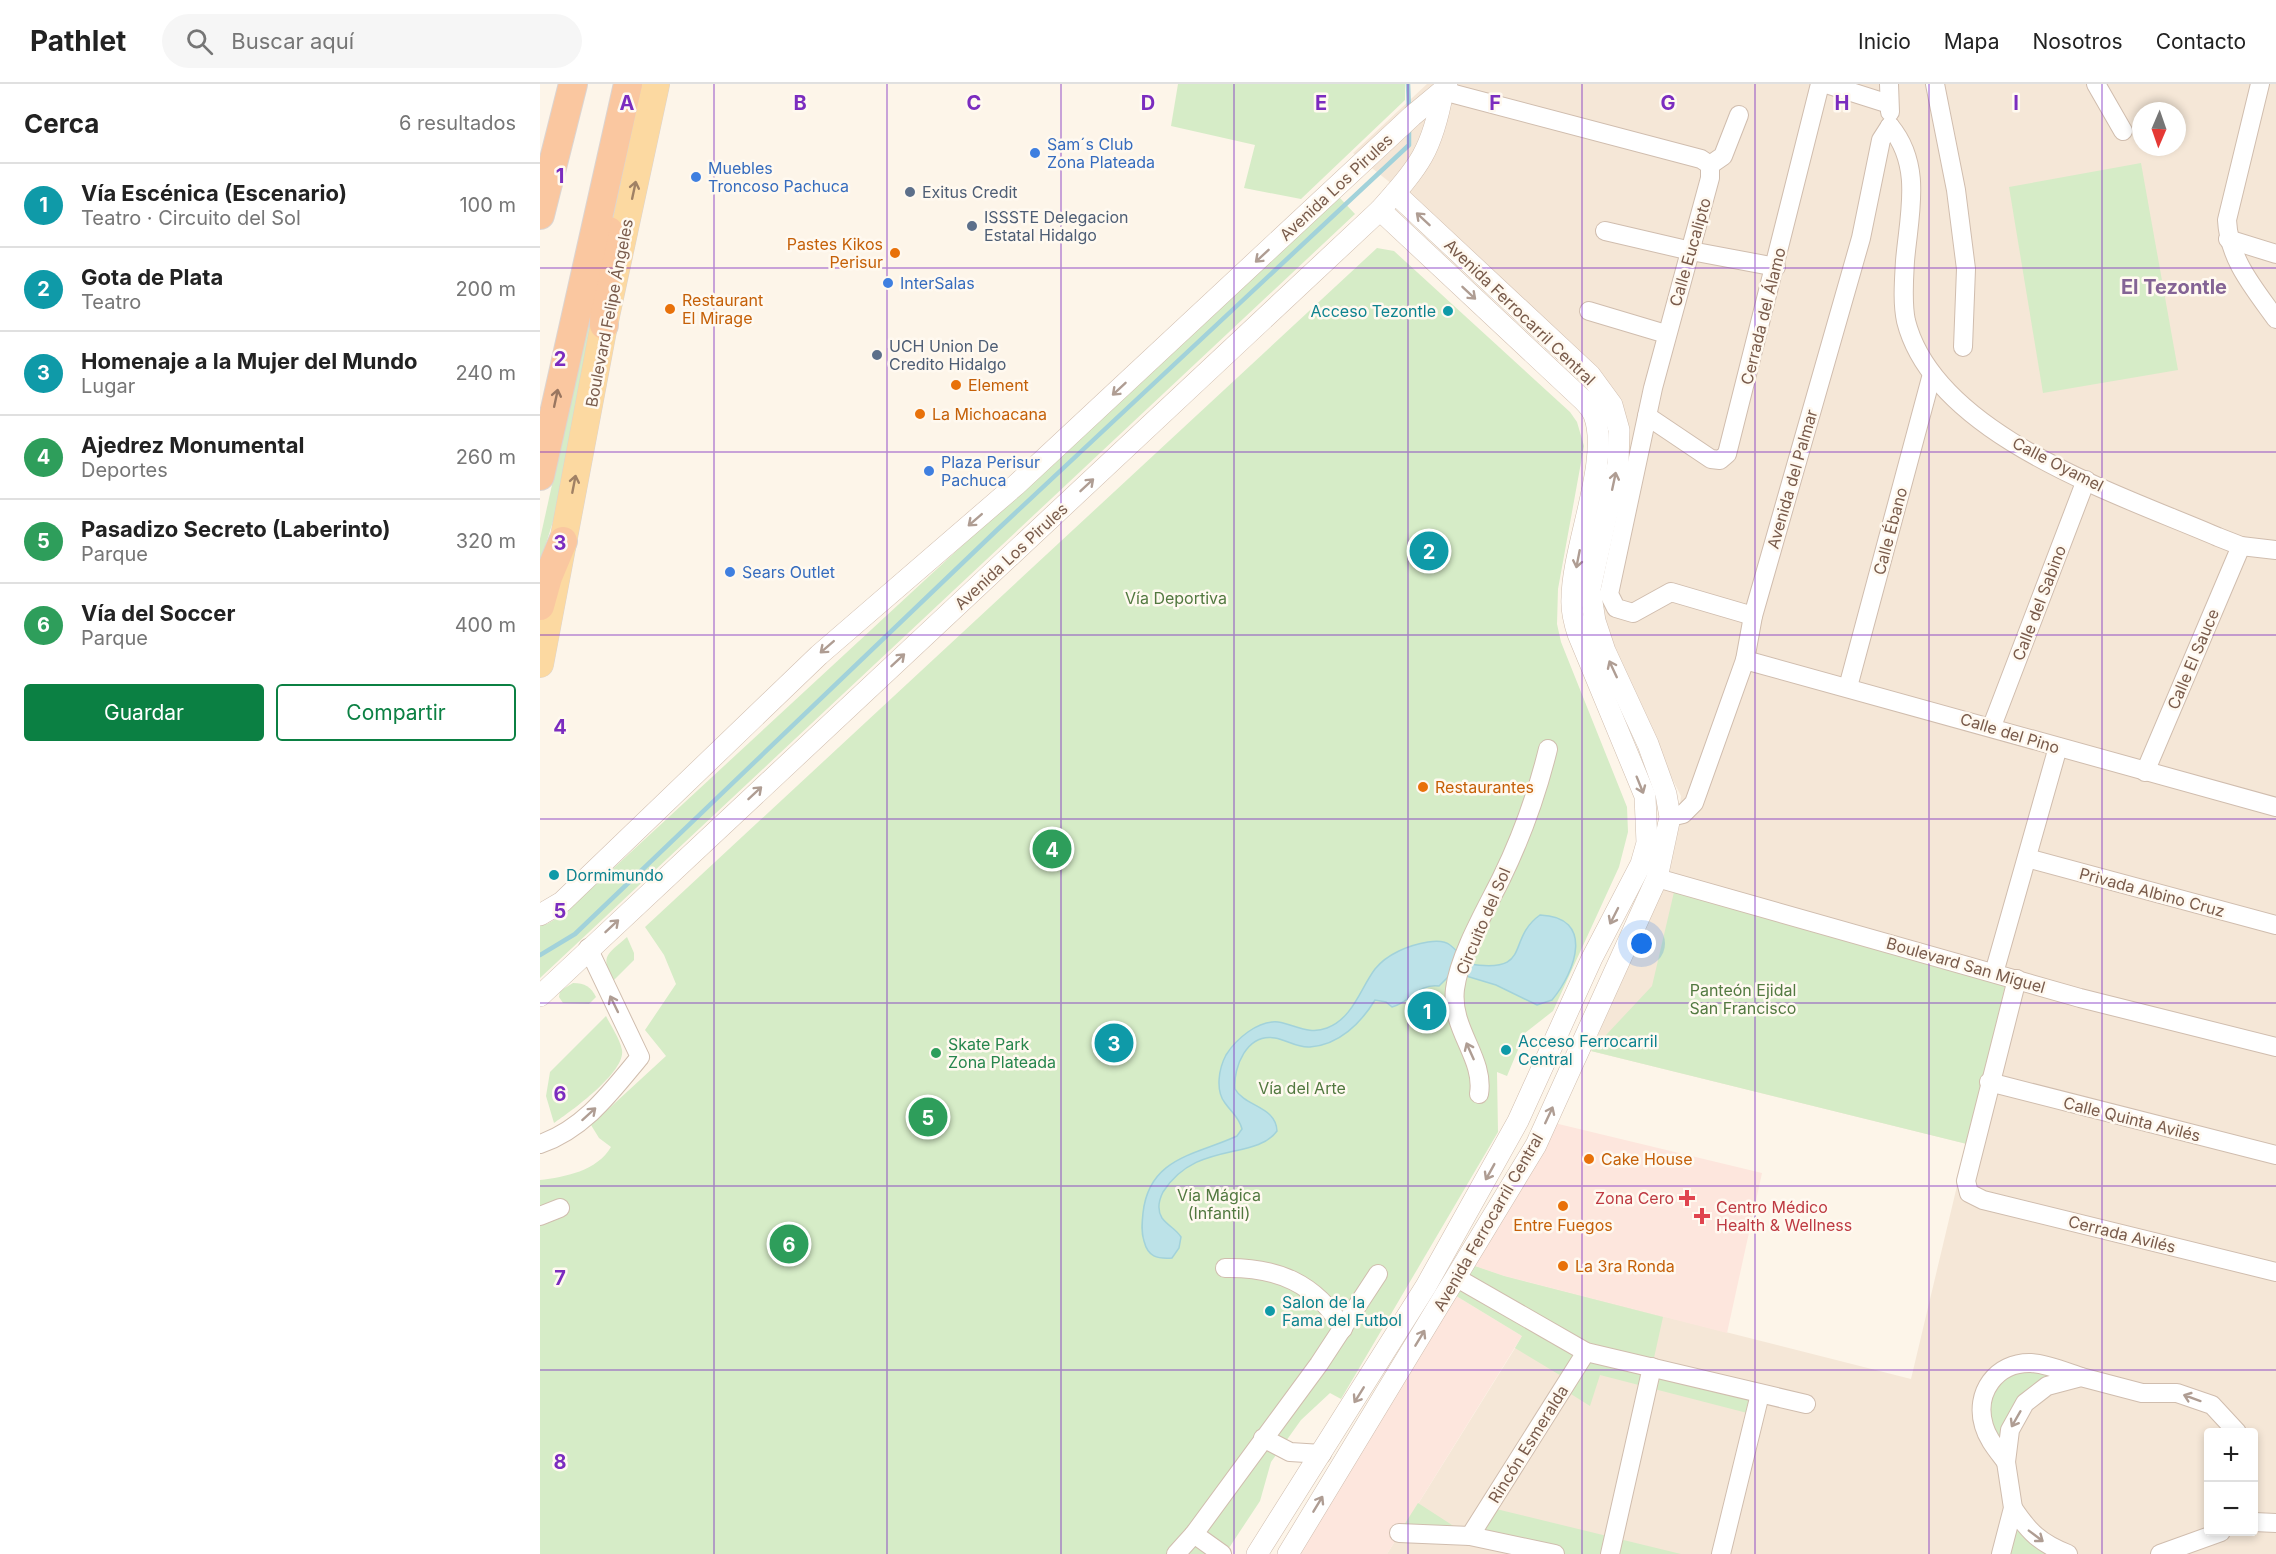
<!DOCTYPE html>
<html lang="es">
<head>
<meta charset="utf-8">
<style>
  :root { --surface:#fff; --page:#f6f6f6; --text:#222; --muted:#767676; --line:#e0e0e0; --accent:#0b8043 }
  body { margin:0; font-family:Inter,sans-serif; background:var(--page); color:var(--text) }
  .controls { position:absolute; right:18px; bottom:18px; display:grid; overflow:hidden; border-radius:6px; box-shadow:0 3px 9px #0003 }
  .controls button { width:54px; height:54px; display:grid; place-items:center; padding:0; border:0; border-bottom:2px solid var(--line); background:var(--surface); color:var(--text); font:30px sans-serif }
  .compass { position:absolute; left:1592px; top:18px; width:54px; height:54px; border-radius:50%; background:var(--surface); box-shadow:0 3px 9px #0003; rotate:182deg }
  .you { position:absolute; left:1102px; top:860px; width:21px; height:21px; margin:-15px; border:4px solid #fff; border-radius:50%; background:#1a73e8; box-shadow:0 0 0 9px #1a73e833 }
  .badge { display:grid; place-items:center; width:39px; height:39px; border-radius:50%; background:var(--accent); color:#fff; font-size:20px; font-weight:700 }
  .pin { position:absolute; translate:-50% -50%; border:3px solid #fff; box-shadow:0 2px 6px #0006 }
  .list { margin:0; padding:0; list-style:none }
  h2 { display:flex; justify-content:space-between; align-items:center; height:78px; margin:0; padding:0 24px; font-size:26px }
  h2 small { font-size:20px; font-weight:400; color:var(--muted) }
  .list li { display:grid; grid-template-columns:39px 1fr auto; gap:18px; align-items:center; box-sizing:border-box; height:84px; padding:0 24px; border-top:2px solid var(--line) }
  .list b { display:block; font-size:22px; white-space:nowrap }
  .list p { margin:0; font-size:20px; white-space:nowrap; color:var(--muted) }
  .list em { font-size:20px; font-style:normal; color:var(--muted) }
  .actions { display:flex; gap:12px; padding:18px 24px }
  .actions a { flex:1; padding:14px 0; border:2px solid var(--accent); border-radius:6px; text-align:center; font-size:21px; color:var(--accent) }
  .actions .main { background:var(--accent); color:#fff }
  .icon { flex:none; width:33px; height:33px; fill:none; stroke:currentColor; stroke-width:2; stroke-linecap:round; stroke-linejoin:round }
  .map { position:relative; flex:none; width:1736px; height:1470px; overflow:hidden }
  header { display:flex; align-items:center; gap:36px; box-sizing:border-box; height:84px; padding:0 30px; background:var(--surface); border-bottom:2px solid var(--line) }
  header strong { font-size:28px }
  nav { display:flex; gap:33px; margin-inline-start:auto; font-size:21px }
  .search { width:420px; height:54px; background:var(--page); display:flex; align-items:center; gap:15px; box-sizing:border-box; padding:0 21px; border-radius:33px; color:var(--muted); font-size:22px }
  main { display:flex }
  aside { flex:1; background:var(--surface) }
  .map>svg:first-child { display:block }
</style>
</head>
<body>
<header>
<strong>Pathlet</strong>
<div class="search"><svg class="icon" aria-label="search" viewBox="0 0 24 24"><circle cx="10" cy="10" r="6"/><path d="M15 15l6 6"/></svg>Buscar aquí</div>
<nav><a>Inicio</a><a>Mapa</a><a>Nosotros</a><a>Contacto</a></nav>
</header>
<main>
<aside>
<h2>Cerca<small>6 resultados</small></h2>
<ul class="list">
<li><span class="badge" style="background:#0f9aa8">1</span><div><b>Vía Escénica (Escenario)</b><p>Teatro · Circuito del Sol</p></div><em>100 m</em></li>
<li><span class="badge" style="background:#0f9aa8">2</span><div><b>Gota de Plata</b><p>Teatro</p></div><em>200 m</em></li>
<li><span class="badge" style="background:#0f9aa8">3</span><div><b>Homenaje a la Mujer del Mundo</b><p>Lugar</p></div><em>240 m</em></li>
<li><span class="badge" style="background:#2e9e5b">4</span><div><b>Ajedrez Monumental</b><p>Deportes</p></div><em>260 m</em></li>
<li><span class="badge" style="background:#2e9e5b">5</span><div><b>Pasadizo Secreto (Laberinto)</b><p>Parque</p></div><em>320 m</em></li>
<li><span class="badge" style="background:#2e9e5b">6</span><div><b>Vía del Soccer</b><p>Parque</p></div><em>400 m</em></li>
</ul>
<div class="actions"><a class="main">Guardar</a><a>Compartir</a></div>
</aside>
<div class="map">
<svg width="1736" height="1470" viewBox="0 0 1736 1470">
  <rect width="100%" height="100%" fill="#fdf5e9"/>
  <!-- residential -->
  <path fill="#f5e7d7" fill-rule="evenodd" d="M887 0H1736V1470H847L982 1253 926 1179 964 1192 1371 1295 1427 1060 1051 967 1129 786 1136 756 1141 712 1102 635 1070 558 1059 518 1072 442 1083 332 862 108 813 69ZM1601 27H1637V63H1601ZM1668 1348H1714V1448H1668Z"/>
  <!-- commercial -->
  <g fill="#fde6dd">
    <path d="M1006 1037 1222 1089 1187 1249 964 1192 926 1179Z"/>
    <path d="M908 1207 982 1252 847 1470H748Z"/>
  </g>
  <!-- green -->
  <g fill="#d6ecc7">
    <path d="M638 0H865V16L761 115 704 104 715 61 631 42Z"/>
    <path d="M1601 79 1638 286 1503 309 1469 103Z"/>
    <path d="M799 113 815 130 0 894V841L7 840 24 830Z"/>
    <path d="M837 164 854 167 1030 328 1037 338 1044 362 1018 505 1017 540 1021 558 1087 723 1088 748 1079 783 1013 927 985 949 967 992 957 988 958 1048 801 1315 790 1309 761 1336 731 1378 720 1417 685 1470H0V1096C25 1093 57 1087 71 1063L59 1054 51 1041 126 972 105 946 136 900 124 871 105 843Z"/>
    <path d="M51 225H54L21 412 0 479V455Z"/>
    <path d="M1134 808 1467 894 1427 1060 1051 967 1112 902Z"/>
    <path d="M87 853 94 869V876L73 897C60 871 67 871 87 853Z"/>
    <path d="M33 899C45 899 51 903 56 913L49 920 23 919 19 913 20 907Z"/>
    <path d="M66 932C71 942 80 955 82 966 86 988 30 1028 14 1039L6 1012 10 988Z"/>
    <path d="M926 1179 964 1192 1123 1233 1112 1283 1220 1310 1215 1331 1060 1291 1050 1322 1023 1305 1028 1296 975 1264 982 1252 908 1207Z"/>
    <path d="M1473 1281 1515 1285 1507 1302 1454 1362 1444 1308Z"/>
    <path d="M878 1419 929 1452 948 1423 1141 1470H1015L859 1449Z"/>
    <path d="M1473 1424 1528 1470H1461Z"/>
  </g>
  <!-- water -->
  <path fill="#bce2e8" stroke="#a2d2da" stroke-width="1.5" d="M1000 831C1055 833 1036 887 1012 916L997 921 956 901 913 888 899 902C878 899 870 919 852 923L846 918 835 916C821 939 799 961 770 963 757 964 747 956 735 954 707 949 693 983 695 1005 705 1023 736 1022 737 1047 715 1077 656 1056 623 1108 619 1116 617 1126 622 1134 628 1142 636 1145 641 1153L639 1164 632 1174C617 1175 608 1173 604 1157 601 1148 602 1139 603 1129 609 1073 656 1071 697 1052L702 1045C699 1033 692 1029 685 1019 675 1006 679 984 686 971 696 955 718 936 738 938 756 941 769 951 787 944 813 934 820 905 835 885 847 870 869 861 888 858 895 857 904 856 910 861 917 866 922 874 929 880 994 890 965 856 1000 831Z"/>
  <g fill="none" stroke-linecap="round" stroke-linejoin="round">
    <!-- stream -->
    <g stroke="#a2d2da" stroke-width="4.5">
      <path d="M868 0 869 26"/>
      <path d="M0 871 35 850 457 446 869 61V44"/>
    </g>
    <!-- minor casing -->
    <g stroke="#d0bdae" stroke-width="20">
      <g id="minor">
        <path d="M1286 0 1349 20"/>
        <path d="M1349 0 1350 28"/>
        <path d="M1395 0 1416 106 1426 185 1423 263"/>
        <path d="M1556 0 1583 47"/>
        <path d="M1720 0 1687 136C1689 176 1714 204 1736 235"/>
        <path d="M903 7 1161 75 1170 81"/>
        <path d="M1350 42C1383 82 1369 130 1365 177 1364 196 1362 218 1366 237 1395 352 1581 411 1678 453L1701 462 1736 466"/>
        <path d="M1170 81V94L1113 304 1069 510 1076 524 1093 529 1131 508 1213 532"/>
        <path d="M1170 81 1183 72 1199 31"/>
        <path d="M1065 147 1151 167 1236 183"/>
        <path d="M1688 155 1736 170"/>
        <path d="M1049 227 1126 250"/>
        <path d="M1107 332 1171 375 1180 376 1187 370 1280 0"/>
        <path d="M1205 576 1736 723"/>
        <path d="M1308 603 1392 290"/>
        <path d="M1452 642 1546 396"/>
        <path d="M1605 688 1701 462"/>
        <path d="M1130 733 1143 730 1154 719 1205 576 1213 532 1321 154 1341 56 1350 42"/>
        <path d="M1487 774 1736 841"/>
        <path d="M1117 794 1540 914 1736 963"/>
        <path d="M1454 889 1518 663"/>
        <path d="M1477 895 1426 1097 1429 1109 1443 1116 1736 1188"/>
        <path d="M1449 998 1736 1071"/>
        <path d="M939 1010C945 974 910 945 915 905 919 872 946 825 961 795 981 754 997 710 1008 665"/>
        <path d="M0 1060C44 1045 71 1008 100 973L48 864"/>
        <path d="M0 1132 20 1124"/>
        <path d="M685 1184C737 1183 776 1199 803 1245"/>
        <path d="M917 1194 1046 1268 1266 1320"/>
        <path d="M723 1354 750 1368 782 1370"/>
        <path d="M1466 1378C1458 1367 1448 1356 1444 1342 1434 1309 1456 1278 1491 1279 1507 1280 1526 1288 1541 1293"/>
        <path d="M1473 1424C1489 1448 1500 1459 1528 1470"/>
        <path d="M1714 1438 1736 1439"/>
        <path d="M859 1449 930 1452 1015 1470"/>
        <path d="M654 1450 682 1470"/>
        <path d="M930 1452 1046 1268"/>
        <path d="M636 1470 654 1450 779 1280 838 1190"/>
        <path d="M1070 1470 1112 1283"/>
        <path d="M1181 1470 1220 1310"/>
        <path d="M1461 1470 1473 1424 1466 1378 1470 1346 1485 1319 1507 1302 1541 1293 1602 1309H1637L1672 1321 1697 1348"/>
        <path d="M1620 1470 1681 1448"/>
      </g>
    </g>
    <!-- tertiary casing -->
    <g stroke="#d0bdae" stroke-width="22">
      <g id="tertiary">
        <path d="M0 831 22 818 279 571 476 401 872 32 907 3"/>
        <path d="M0 912 840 126C880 81 892 67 903 7"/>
        <path d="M717 1470 886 1202 978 1037 1052 874 1101 780 1107 759 1105 712 1038 550C1034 538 1031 527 1032 514 1032 464 1071 375 1054 331 1052 326 1047 320 1043 316L840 126"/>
        <path d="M748 1470 996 1061 1117 794 1130 733 1126 710 1108 660 1065 567 1055 537 1050 505 1078 380 1079 346 1072 321 1050 291 855 109"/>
      </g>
    </g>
    <!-- primary casing -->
    <g stroke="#dcd4d0" stroke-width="28">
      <path id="primary" d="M0 580 64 241 116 0"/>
    </g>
    <!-- trunk casing -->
    <g stroke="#dcd4d0" stroke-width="30">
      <g id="trunk">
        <path d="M0 131 33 0"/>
        <path d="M64 241 65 169 69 147"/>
        <path d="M0 392 88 0"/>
        <path d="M0 522 8 493 23 457"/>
      </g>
    </g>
    <!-- minor -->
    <use href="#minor" stroke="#fff" stroke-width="18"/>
    <!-- tertiary -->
    <use href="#tertiary" stroke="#fff" stroke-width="21"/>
    <!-- primary -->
    <use href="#primary" stroke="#fcd9a1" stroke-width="27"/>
    <!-- trunk -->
    <use href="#trunk" stroke="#fac7a0" stroke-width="28"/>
  </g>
  <!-- one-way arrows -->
  <defs><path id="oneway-shaft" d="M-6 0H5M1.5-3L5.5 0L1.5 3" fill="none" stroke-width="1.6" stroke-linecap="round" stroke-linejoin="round" transform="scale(1.5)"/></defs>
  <g stroke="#a08165">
    <use href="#oneway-shaft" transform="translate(94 106) rotate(-78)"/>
    <use href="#oneway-shaft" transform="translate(34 400) rotate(-79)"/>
  </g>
  <g stroke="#af9d93">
    <use href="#oneway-shaft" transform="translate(883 135) rotate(-137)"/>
    <use href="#oneway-shaft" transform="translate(722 172) rotate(137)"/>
    <use href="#oneway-shaft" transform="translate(929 209) rotate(43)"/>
    <use href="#oneway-shaft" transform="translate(579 305) rotate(137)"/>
    <use href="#oneway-shaft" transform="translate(1074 397) rotate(-78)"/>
    <use href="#oneway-shaft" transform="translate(547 401) rotate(-43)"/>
    <use href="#oneway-shaft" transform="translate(435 436) rotate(139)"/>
    <use href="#oneway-shaft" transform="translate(1038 475) rotate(101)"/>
    <use href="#oneway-shaft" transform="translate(287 563) rotate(139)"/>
    <use href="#oneway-shaft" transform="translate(358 576) rotate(-43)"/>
    <use href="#oneway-shaft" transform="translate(1073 585) rotate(-115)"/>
    <use href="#oneway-shaft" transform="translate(1100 701) rotate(68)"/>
    <use href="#oneway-shaft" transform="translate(215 709) rotate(-43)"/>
    <use href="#oneway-shaft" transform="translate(1074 832) rotate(117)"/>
    <use href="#oneway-shaft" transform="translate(72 842) rotate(-43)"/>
    <use href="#oneway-shaft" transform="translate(74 920) rotate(-116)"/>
    <use href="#oneway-shaft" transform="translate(930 967) rotate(-114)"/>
    <use href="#oneway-shaft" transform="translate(49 1030) rotate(-42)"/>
    <use href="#oneway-shaft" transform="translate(1009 1031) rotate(-65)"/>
    <use href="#oneway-shaft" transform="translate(950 1088) rotate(119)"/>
    <use href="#oneway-shaft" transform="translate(880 1254) rotate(-59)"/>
    <use href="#oneway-shaft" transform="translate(819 1311) rotate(122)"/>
    <use href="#oneway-shaft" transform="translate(1652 1314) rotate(-160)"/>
    <use href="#oneway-shaft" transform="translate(1476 1335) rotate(120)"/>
    <use href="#oneway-shaft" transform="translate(778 1420) rotate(-59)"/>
    <use href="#oneway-shaft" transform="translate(1496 1452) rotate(37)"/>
  </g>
  <use stroke="#997660" href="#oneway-shaft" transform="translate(16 314) rotate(-78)"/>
  <!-- grid -->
  <path fill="none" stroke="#7b2cbf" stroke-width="1.5" stroke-opacity="0.55" d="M174 0V1470M347 0V1470M521 0V1470M694 0V1470M868 0V1470M1042 0V1470M1215 0V1470M1389 0V1470M1562 0V1470M0 184H1736M0 368H1736M0 551H1736M0 735H1736M0 919H1736M0 1102H1736M0 1286H1736"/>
  <!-- markers -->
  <g fill="#3f7fe0" stroke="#fff9f0" stroke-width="2">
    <circle cx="495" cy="69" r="6"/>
    <circle cx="156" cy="93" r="6"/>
    <circle cx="348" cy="199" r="6"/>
    <circle cx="389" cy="387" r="6"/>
    <circle cx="190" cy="488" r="6"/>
  </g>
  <g fill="#5c6f8a" stroke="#fff9f0" stroke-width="2">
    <circle cx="370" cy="108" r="6"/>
    <circle cx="432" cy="142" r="6"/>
    <circle cx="337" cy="271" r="6"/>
  </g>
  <g fill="#e8710a" stroke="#fff9f0" stroke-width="2">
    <circle cx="355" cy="169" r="6"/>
    <circle cx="130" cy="225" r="6"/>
    <circle cx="416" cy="301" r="6"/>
    <circle cx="380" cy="330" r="6"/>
    <circle cx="883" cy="703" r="6"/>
    <circle cx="1049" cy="1075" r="6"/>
    <circle cx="1023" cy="1122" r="6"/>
    <circle cx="1023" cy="1182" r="6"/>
  </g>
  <g fill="#0f9aa8" stroke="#fff9f0" stroke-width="2">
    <circle cx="908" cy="227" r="6"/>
    <circle cx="14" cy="791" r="6"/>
    <circle cx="966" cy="966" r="6"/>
    <circle cx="730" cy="1227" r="6"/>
  </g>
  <circle fill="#2e9e5b" stroke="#fff9f0" stroke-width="2" cx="396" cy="969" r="6"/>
  <g fill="#e0444e" stroke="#fff9f0" stroke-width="2">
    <path d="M1144 1105h6v6h6v6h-6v6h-6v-6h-6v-6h6z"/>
    <path d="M1159 1123h6v6h6v6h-6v6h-6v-6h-6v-6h6z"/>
  </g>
  <g text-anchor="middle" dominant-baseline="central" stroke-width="5" stroke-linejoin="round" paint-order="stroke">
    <!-- shop labels -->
    <g font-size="16" fill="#366cbe" stroke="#fff9f0" text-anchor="start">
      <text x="507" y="60">Sam´s Club<tspan x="507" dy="18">Zona Plateada</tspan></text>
      <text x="168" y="84">Muebles<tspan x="168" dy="18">Troncoso Pachuca</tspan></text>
      <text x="360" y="199">InterSalas</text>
      <text x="401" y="378">Plaza Perisur<tspan x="401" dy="18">Pachuca</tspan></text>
      <text x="202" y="488">Sears Outlet</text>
    </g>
    <!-- street labels -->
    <g font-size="16" fill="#795b4b" stroke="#fff9f0">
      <text transform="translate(796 103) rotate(-43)">Avenida Los Pirules</text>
      <text transform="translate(1150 168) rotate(-74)">Calle Eucalipto</text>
      <text transform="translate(980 228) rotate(44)">Avenida Ferrocarril Central</text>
      <text transform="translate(69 229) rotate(-79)">Boulevard Felipe Ángeles</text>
      <text transform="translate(1223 232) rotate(-76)">Cerrada del Álamo</text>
      <text transform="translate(1518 380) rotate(27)">Calle Oyamel</text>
      <text transform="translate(1252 395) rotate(-74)">Avenida del Palmar</text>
      <text transform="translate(1350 447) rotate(-75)">Calle Ébano</text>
      <text transform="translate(471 472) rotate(-43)">Avenida Los Pirules</text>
      <text transform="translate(1499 519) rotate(-69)">Calle del Sabino</text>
      <text transform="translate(1653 575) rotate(-67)">Calle El Sauce</text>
      <text transform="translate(1470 649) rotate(17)">Calle del Pino</text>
      <text transform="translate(1612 808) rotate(15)">Privada Albino Cruz</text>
      <text transform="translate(943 837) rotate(-67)">Circuito del Sol</text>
      <text transform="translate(1426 881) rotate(16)">Boulevard San Miguel</text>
      <text transform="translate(1592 1035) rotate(14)">Calle Quinta Avilés</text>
      <text transform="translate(948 1138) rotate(-60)">Avenida Ferrocarril Central</text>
      <text transform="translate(1582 1150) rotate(14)">Cerrada Avilés</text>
      <text transform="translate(988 1360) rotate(-58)">Rincón Esmeralda</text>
    </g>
    <!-- service labels -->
    <g font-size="16" fill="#4e5e75" stroke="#fff9f0" text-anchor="start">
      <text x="382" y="108">Exitus Credit</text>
      <text x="444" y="133">ISSSTE Delegacion<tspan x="444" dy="18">Estatal Hidalgo</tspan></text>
      <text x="349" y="262">UCH Union De<tspan x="349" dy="18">Credito Hidalgo</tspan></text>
    </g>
    <!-- food labels -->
    <g font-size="16" fill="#c56008" stroke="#fff9f0" text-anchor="start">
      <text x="343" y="160" text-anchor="end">Pastes Kikos<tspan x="343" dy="18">Perisur</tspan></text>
      <text x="142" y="216">Restaurant<tspan x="142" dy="18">El Mirage</tspan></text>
      <text x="428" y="301">Element</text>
      <text x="392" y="330">La Michoacana</text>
      <text x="895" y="703">Restaurantes</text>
      <text x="1061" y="1075">Cake House</text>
      <text x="1023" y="1141" text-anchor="middle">Entre Fuegos</text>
      <text x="1035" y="1182">La 3ra Ronda</text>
    </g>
    <!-- culture labels -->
    <g font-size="16" fill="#0d838f" stroke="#fff9f0" text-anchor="start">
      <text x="896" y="227" text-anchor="end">Acceso Tezontle</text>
      <text x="26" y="791">Dormimundo</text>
      <text x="978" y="957">Acceso Ferrocarril<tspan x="978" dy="18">Central</tspan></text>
      <text x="742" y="1218">Salon de la<tspan x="742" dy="18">Fama del Futbol</tspan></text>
    </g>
    <!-- park labels -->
    <g font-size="16" fill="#527940" stroke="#fff9f0">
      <text x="636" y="514">Vía Deportiva</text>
      <text x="1203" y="906">Panteón Ejidal<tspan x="1203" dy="18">San Francisco</tspan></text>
      <text x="762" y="1004">Vía del Arte</text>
      <text x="679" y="1111">Vía Mágica<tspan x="679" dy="18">(Infantil)</tspan></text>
    </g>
    <!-- leisure labels -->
    <g font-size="16" fill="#27864d" stroke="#fff9f0" text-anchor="start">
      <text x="408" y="960">Skate Park<tspan x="408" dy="18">Zona Plateada</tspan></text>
    </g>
    <!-- health labels -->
    <g font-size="16" fill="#be3a42" stroke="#fff9f0" text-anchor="end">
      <text x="1134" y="1114">Zona Cero</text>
      <text x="1176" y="1123" text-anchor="start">Centro Médico<tspan x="1176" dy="18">Health &amp; Wellness</tspan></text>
    </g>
    <!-- quarter labels -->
    <g font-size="20" font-weight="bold" fill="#846495" stroke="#fff9f0">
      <text x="1634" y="203">El Tezontle</text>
    </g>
  </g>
  <g font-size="20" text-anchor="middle" font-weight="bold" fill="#7b2cbf" stroke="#fff9f0" stroke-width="5" stroke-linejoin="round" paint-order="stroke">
    <text x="87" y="26">A</text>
    <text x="260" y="26">B</text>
    <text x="434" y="26">C</text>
    <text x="608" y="26">D</text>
    <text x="781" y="26">E</text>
    <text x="955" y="26">F</text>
    <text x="1128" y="26">G</text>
    <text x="1302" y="26">H</text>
    <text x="1476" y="26">I</text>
    <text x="20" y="99">1</text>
    <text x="20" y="282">2</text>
    <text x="20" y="466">3</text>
    <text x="20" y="650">4</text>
    <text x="20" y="834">5</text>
    <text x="20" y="1017">6</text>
    <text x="20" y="1201">7</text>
    <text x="20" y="1385">8</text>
  </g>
</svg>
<div class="controls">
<button>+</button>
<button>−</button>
</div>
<svg class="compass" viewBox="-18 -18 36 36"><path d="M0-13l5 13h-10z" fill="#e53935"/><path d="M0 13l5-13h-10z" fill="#767676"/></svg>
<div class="you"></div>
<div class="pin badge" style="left:887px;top:927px;background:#0f9aa8">1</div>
<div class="pin badge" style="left:889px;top:467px;background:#0f9aa8">2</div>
<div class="pin badge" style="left:574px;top:959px;background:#0f9aa8">3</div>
<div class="pin badge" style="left:512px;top:765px;background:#2e9e5b">4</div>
<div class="pin badge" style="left:388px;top:1033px;background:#2e9e5b">5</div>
<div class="pin badge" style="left:249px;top:1160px;background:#2e9e5b">6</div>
</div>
</main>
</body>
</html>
